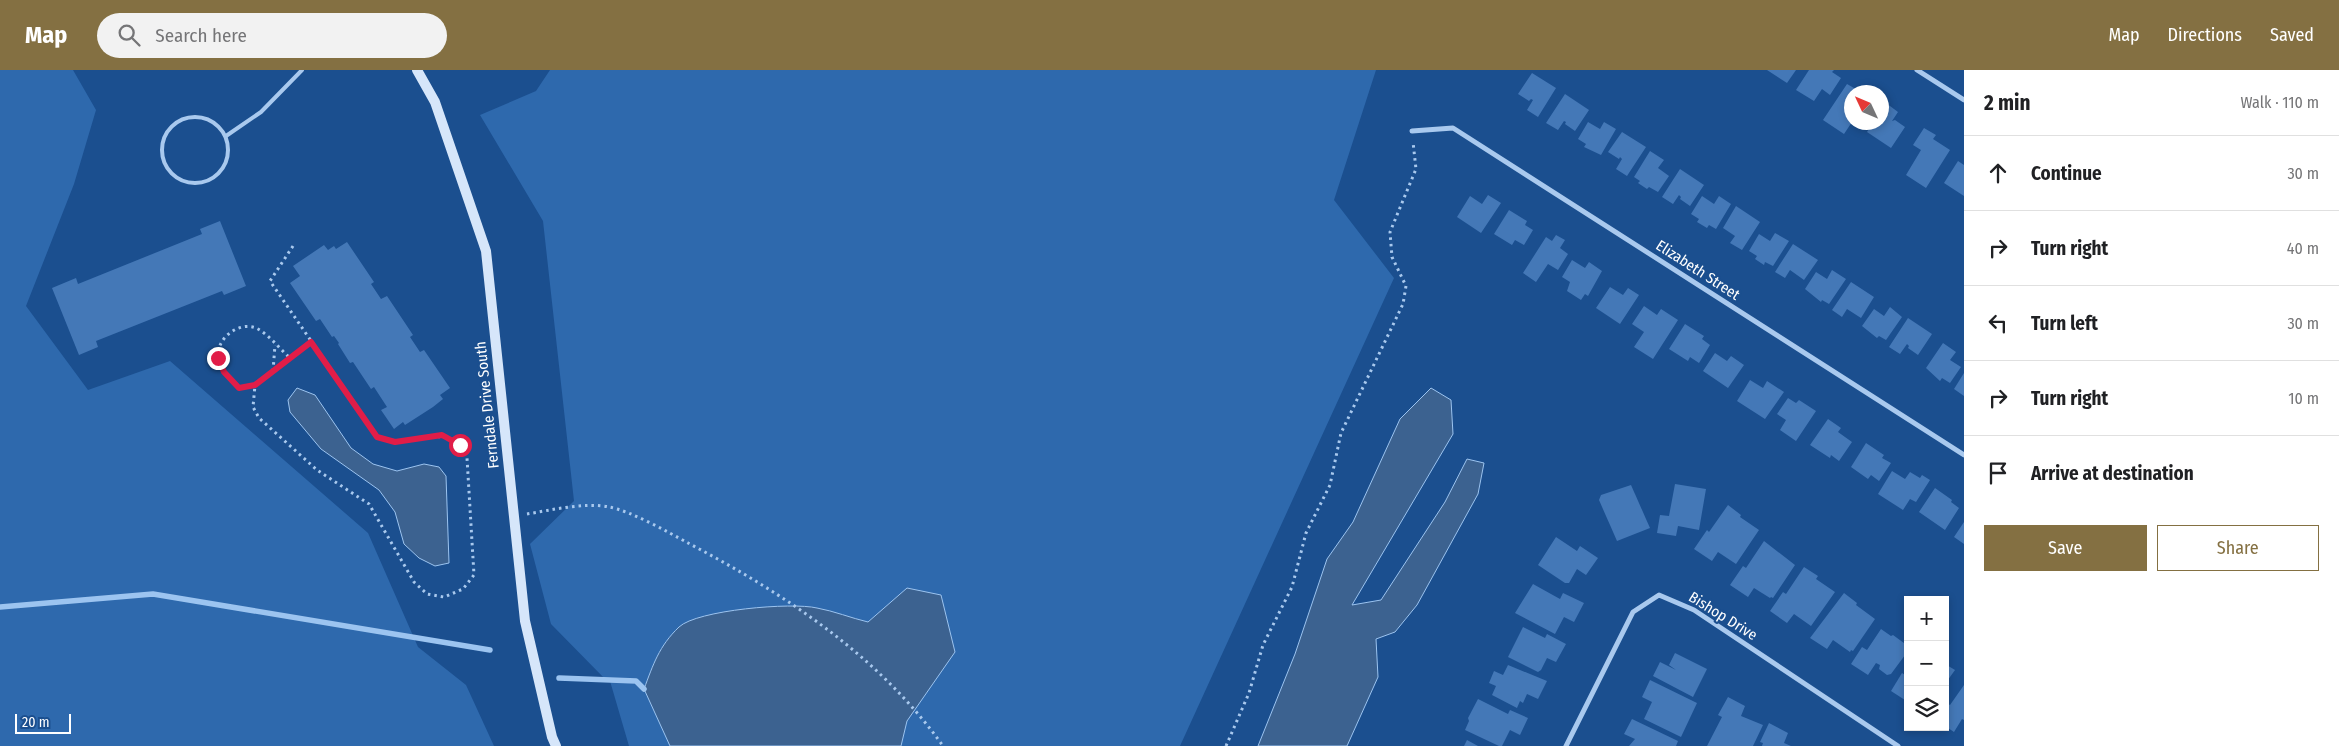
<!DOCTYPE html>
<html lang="en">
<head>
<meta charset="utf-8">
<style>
  :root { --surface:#fff; --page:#f2f2f2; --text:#202124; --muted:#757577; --line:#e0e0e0; --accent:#847042 }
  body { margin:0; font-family:"Fira Sans Condensed",sans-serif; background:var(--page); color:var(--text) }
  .controls { position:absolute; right:15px; bottom:15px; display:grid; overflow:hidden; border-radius:0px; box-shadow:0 2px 8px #0003 }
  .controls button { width:45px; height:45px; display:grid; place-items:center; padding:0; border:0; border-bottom:1px solid var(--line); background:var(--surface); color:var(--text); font:25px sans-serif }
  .compass { position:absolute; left:1844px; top:15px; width:45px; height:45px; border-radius:50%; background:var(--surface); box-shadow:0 2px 8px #0003; rotate:314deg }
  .scale { position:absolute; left:15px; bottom:12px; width:56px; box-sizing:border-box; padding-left:5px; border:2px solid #fff; border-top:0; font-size:14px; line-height:18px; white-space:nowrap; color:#fff; -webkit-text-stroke:4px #1b4f8f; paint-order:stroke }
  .stop { position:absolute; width:15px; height:15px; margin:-11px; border:4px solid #e11d48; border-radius:50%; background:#fff }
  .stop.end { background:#e11d48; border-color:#fff; box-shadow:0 1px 5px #0008 }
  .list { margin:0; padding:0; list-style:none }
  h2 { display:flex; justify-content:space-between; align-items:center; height:65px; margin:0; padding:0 20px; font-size:21px }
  h2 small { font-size:16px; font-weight:400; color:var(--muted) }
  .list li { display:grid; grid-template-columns:32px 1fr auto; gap:15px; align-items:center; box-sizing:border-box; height:75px; padding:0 20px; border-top:1px solid var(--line) }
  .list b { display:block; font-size:19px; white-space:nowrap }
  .list em { font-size:16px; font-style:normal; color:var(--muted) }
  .actions { display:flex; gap:10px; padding:15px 20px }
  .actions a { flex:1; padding:11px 0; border:1px solid var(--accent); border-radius:0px; text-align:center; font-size:18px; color:var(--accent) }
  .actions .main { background:var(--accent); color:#fff }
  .icon { flex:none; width:28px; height:28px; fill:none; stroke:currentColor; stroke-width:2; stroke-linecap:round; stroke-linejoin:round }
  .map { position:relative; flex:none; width:1964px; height:676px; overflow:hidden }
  header { display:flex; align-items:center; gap:30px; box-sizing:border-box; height:70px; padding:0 25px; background:var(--accent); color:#fff }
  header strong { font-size:24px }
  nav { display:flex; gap:28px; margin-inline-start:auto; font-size:18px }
  .search { width:350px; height:45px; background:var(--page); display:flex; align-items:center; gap:12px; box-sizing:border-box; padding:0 18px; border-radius:28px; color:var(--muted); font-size:19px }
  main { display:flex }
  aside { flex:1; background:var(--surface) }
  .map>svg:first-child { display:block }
</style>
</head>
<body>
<header>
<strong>Map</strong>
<div class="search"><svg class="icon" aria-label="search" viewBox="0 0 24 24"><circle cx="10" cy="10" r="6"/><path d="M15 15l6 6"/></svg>Search here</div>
<nav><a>Map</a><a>Directions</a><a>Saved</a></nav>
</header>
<main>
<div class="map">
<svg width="1964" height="676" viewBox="0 0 1964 676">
  <rect width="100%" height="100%" fill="#1b4f8f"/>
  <!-- green -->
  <g fill="#2e69ad">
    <path d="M0 0H73L96 40 74 114 26 236 88 320 170 291 368 463 418 577 466 615 494 676H0Z"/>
    <path d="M550 0H1376L1334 130 1394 208 1180 676H629L610 611 606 610 551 554 530 474 574 431 543 151 480 45 536 21Z"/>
  </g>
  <!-- water -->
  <g fill="#3c6290" stroke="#9cc4f0">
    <path d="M297 318 315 325 351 378 373 394 397 401 424 394 439 397 446 406 449 493 435 496 419 488 404 474 395 442 379 420 321 379 290 342 288 330Z"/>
    <path d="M1431 318 1451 330 1453 364 1352 535 1381 530 1445 432 1467 389 1484 393 1478 424 1417 535 1395 562 1376 569 1378 607 1347 676H1258L1295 584 1327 489 1353 452 1400 349Z"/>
    <path d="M907 518 941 525 955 582 907 651 901 676H670L644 619C653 595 659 576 679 557 697 540 792 532 817 538 834 541 851 548 868 552Z"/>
  </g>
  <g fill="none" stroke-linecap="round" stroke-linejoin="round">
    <!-- stream -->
    <g stroke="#9cc4f0" stroke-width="5.5">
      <path d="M0 537 153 524 490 580"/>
      <path d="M559 608 636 611 644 619"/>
    </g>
  </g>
  <!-- building -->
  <g fill="#4478b7">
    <path d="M1767 0H1796L1787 13Z"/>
    <path d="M1809 0H1834L1832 2 1841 8 1830 25 1822 19 1814 31 1796 20Z"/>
    <path d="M1532 3 1556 18 1538 47 1527 40 1533 30 1531 29 1529 31 1518 24Z"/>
    <path d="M1847 14 1861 22H1852V52L1844 64 1823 50Z"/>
    <path d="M1565 24 1589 40 1575 61 1565 54 1566 52 1564 51 1558 60 1546 53Z"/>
    <path d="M1886 33 1898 42 1892 51 1895 50 1905 57 1891 78 1867 62 1873 52H1882V40Z"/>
    <path d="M1588 52 1600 59 1604 52 1616 59 1601 85 1584 77 1586 74 1578 69Z"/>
    <path d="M1924 58 1936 65 1933 69 1950 80 1926 118 1906 105 1921 80 1913 75Z"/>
    <path d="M1622 62 1646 77 1627 106 1616 99 1622 89 1620 87 1619 89 1608 82Z"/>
    <path d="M1650 81 1664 90 1658 98 1669 106 1658 122 1649 117 1647 119 1638 113 1640 111 1634 107Z"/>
    <path d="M1958 91 1964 95V126L1944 113Z"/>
    <path d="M1680 99 1704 115 1690 136 1680 129 1681 127 1679 125 1673 134 1662 127Z"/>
    <path d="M1488 125 1501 133 1481 163 1457 147 1470 126 1482 134Z"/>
    <path d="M1702 126 1714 134 1719 126 1731 134 1716 159 1709 155 1707 158 1697 152 1699 149 1691 144Z"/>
    <path d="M1736 136 1760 152 1742 180 1730 173 1735 166 1723 158Z"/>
    <path d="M1509 140 1527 151 1525 155 1533 160 1524 175 1515 170 1512 175 1494 164Z"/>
    <path d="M220 151 246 216 224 225 222 221 96 271 98 277 79 285 52 218 76 208 78 214 202 164 200 159Z"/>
    <path d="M1775 163 1789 171 1773 196 1765 192 1764 195 1755 189 1757 186 1749 181 1759 164 1770 171Z"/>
    <path d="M1556 165 1565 170 1560 178 1568 184 1558 200 1548 194 1536 212 1523 203 1546 167 1552 171Z"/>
    <path d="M347 172 374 212 371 214 381 229 387 226 413 265 410 267 420 282 424 280 450 318 440 325 443 329 433 337 405 355 403 352 394 359 381 340 387 337 374 317 371 319 353 292 350 293 338 274 339 273 334 266 332 267 320 249 316 251 290 213 300 206 293 196 324 175 328 180 334 176 336 179Z"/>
    <path d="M1793 174 1818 190 1804 210 1790 200 1785 208 1775 202Z"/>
    <path d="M1572 190 1585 198 1589 192 1602 201 1588 226 1585 224 1581 230 1567 221 1570 212 1562 207Z"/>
    <path d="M1832 200 1846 209 1829 234 1822 230 1821 232 1805 219 1816 202 1827 209Z"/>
    <path d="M1851 212 1874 227 1861 248 1847 239 1842 247 1832 240Z"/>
    <path d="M1610 217 1623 225 1628 218 1639 225 1620 254 1596 238Z"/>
    <path d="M1644 236 1657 245 1661 239 1678 250 1653 289 1634 277 1644 262 1632 254Z"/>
    <path d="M1890 237 1902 247 1886 270 1879 266 1877 268 1862 256 1874 239 1884 246Z"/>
    <path d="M1908 248 1932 264 1918 285 1908 278 1909 276 1907 274 1900 284 1889 277Z"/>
    <path d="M1685 254 1704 266 1702 269 1710 275 1699 293 1690 287 1688 291 1669 279Z"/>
    <path d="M1943 273 1956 282 1950 290 1961 297 1950 313 1942 308 1940 311 1926 298Z"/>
    <path d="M1715 283 1727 291 1731 286 1744 295 1728 318 1703 301Z"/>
    <path d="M1964 303V326L1954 319Z"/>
    <path d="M1750 310 1763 318 1767 311 1784 322 1765 349 1737 331Z"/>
    <path d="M1788 328 1796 333 1799 330 1816 341 1796 371 1780 360 1786 350 1777 344Z"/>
    <path d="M1828 349 1841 358 1838 362 1852 372 1839 391 1831 385 1830 388 1810 375Z"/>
    <path d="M1866 373 1884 385 1882 388 1891 393 1879 411 1871 405 1868 409 1851 397Z"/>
    <path d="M1892 401 1905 409 1910 402 1920 408 1922 405 1930 410 1916 432 1910 429 1903 440 1878 424Z"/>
    <path d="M1675 414 1706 419 1699 460 1678 456 1676 466 1657 463 1660 445 1669 446Z"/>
    <path d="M1631 415 1650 458 1617 471 1599 430 1601 425Z"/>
    <path d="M1935 418 1952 430 1951 432 1959 438 1945 460 1919 442Z"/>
    <path d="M1728 435 1741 445 1740 447 1759 460 1736 494 1718 482 1712 491 1694 479 1707 460 1709 462Z"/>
    <path d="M1964 452V474L1954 467Z"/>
    <path d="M1556 467 1577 481 1580 476 1598 488 1586 505 1577 499 1569 513H1565L1538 495Z"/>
    <path d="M1764 471 1795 495 1773 528 1771 527 1770 528 1754 518 1748 527 1730 515 1743 496 1746 498Z"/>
    <path d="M1804 497 1818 506 1816 509 1835 522 1811 556 1794 544 1787 553 1770 541 1783 522 1786 524Z"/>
    <path d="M1533 514 1560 529 1563 523 1584 533 1574 552 1564 547 1555 564 1515 543Z"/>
    <path d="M1844 523 1857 533 1856 535 1875 549 1853 581 1851 580 1850 582 1833 570 1827 579 1810 568Z"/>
    <path d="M1523 557 1545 568 1547 564 1566 574 1556 592 1547 588 1541 600 1538 602 1508 587Z"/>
    <path d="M1881 559 1891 566 1893 565 1908 576V581L1891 604 1887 605 1879 599 1880 595 1876 593 1868 605 1851 594 1862 577 1867 580Z"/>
    <path d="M1675 583 1707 599 1693 627 1653 606 1660 592 1676 600 1669 595Z"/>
    <path d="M1945 594 1955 600 1945 614Z"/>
    <path d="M1508 595 1547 611 1538 629 1527 624 1523 633 1520 631 1517 638 1492 625 1496 616 1489 613 1494 601 1503 605Z"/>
    <path d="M1902 603 1908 607V632L1891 621Z"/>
    <path d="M1650 610 1697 633 1681 667 1644 649 1652 632 1642 627Z"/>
    <path d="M1964 615V650L1962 649 1954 662 1945 656V632L1950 635Z"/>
    <path d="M1728 627 1745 636 1741 646 1763 655 1753 676H1707L1722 647 1718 645Z"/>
    <path d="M1478 629 1508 644 1510 640 1528 648 1520 665 1510 660 1502 676H1499L1465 660 1469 651 1468 648Z"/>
    <path d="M1632 649 1678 671 1676 676H1629L1635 669 1624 664Z"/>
    <path d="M1769 653 1788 663 1784 673 1791 676H1762L1763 673 1760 672Z"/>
    <path d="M1467 670 1478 676H1464Z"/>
  </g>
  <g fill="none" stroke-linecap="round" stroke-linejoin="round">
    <!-- path -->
    <g stroke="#a9c9ee" stroke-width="3" stroke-dasharray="2.5 4" stroke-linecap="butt">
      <path d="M293 176 270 211 377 367C383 369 391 372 397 372 428 370 448 354 467 388L474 505 463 519 444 527 427 524 414 512 369 434 317 400 259 348 253 337 255 315 311 272"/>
      <path d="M273 301 275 275"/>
      <path d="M255 315 239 317C231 309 222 302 219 290 213 270 240 249 258 259 270 266 280 279 290 288"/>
      <path d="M527 444C551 440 586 432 609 437 631 441 668 462 688 473 785 524 879 586 943 676"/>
      <path d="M1226 676 1249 623 1263 575 1292 517 1306 463 1330 415 1341 363 1403 234 1406 216 1392 187 1390 162 1416 99 1413 72"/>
    </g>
    <!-- lane -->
    <g stroke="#a9c9ee" stroke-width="4">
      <circle cx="195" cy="80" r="33"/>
      <path d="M226 66 261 42 302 0"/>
    </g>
    <!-- street -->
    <g stroke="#a9c9ee" stroke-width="5">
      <path d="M1917 0 1964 30"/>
      <path d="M1412 61 1453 58 1964 385"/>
      <path d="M1566 676 1633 542 1659 525 1694 540 1898 676"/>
    </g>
    <!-- secondary -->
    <path stroke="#d6e6fa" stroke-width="10" d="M417 0 435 32 486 181 525 551 552 667 556 676"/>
  </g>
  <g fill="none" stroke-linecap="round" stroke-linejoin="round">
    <!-- route -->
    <path stroke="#e11d48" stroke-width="6" d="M218 288 224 302 239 318 255 315 311 272 377 367 395 372 442 365 460 375"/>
  </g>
  <g text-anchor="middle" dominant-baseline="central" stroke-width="4.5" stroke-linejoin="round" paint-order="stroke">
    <!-- street labels -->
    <g font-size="15" fill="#fff" stroke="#1b4f8f">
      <text transform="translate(1698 200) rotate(33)">Elizabeth Street</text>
      <text transform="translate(487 335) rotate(-96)">Ferndale Drive South</text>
      <text transform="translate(1723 546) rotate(32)">Bishop Drive</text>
    </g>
  </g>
</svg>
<div class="controls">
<button>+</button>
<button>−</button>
<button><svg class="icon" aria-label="layers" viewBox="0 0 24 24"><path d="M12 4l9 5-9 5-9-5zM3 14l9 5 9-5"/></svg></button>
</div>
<svg class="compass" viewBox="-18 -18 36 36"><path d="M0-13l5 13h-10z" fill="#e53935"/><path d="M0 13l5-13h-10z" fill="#757577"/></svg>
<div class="scale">20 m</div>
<div class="stop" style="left:460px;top:375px"></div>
<div class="stop end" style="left:218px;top:288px"></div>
</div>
<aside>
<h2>2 min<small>Walk · 110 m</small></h2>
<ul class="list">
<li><svg class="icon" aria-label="ahead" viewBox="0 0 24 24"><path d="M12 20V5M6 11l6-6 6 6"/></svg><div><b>Continue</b></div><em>30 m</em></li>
<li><svg class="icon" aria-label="right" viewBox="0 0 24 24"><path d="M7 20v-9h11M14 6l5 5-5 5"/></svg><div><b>Turn right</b></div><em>40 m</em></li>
<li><svg class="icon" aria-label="left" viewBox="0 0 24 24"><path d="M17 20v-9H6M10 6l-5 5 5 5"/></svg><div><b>Turn left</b></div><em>30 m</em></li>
<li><svg class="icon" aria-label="right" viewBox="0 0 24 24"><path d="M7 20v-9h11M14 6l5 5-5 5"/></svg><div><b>Turn right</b></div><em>10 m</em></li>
<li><svg class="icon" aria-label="arrive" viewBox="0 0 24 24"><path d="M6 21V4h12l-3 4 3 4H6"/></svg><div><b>Arrive at destination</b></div></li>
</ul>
<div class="actions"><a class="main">Save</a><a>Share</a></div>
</aside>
</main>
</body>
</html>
